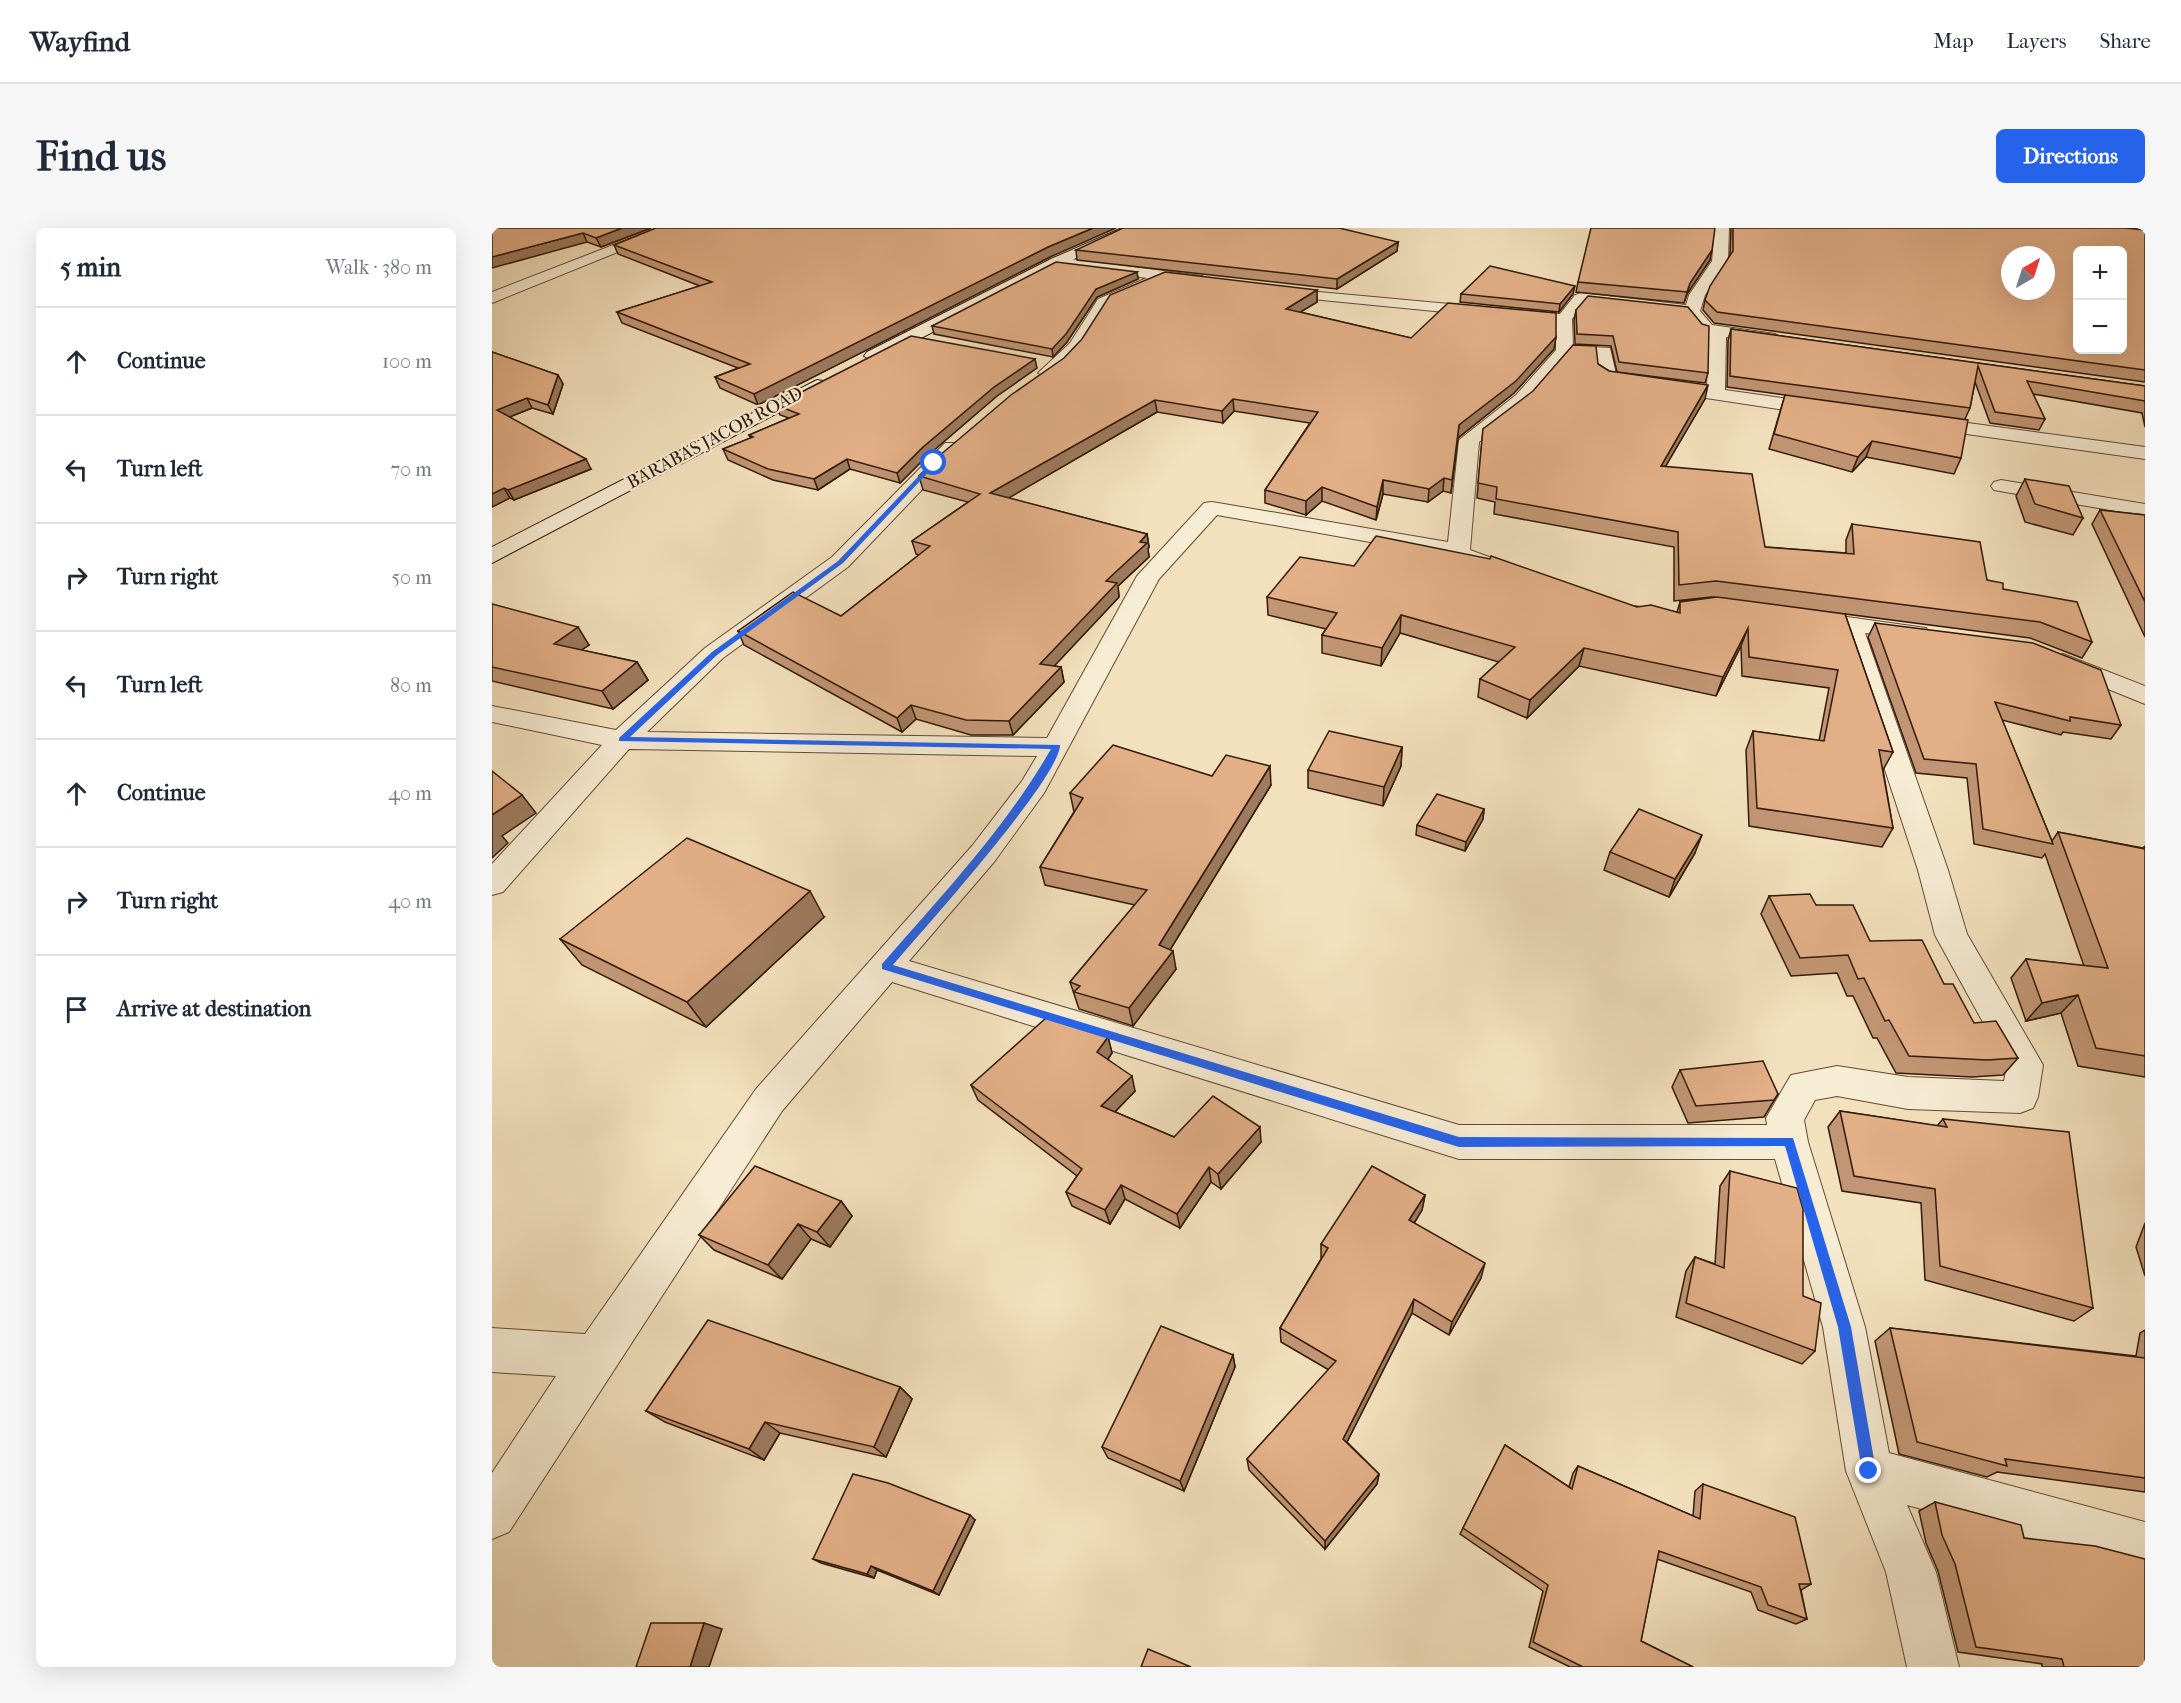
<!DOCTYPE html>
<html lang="en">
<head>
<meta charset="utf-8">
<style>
  :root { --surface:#fff; --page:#f6f6f7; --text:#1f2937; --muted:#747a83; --line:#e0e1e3; --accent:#2563eb }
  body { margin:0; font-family:"IM FELL French Canon",serif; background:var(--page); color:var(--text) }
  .controls { position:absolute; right:18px; top:18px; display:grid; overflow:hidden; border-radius:9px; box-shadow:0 6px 24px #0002 }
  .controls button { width:54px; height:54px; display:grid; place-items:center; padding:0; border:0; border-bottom:2px solid var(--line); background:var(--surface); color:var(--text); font:30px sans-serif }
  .compass { position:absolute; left:1509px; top:18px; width:54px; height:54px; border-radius:50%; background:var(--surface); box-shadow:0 6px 24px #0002; rotate:39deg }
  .stop { position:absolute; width:18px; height:18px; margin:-14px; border:4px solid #2563eb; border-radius:50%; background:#fff }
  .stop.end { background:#2563eb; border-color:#fff; box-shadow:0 2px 6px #0008 }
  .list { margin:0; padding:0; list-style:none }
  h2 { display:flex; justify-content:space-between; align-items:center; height:78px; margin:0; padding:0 24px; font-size:26px }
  h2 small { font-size:20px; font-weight:400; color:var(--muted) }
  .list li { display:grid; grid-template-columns:39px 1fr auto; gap:18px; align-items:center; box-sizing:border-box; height:108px; padding:0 24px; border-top:2px solid var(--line) }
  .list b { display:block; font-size:22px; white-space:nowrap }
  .list em { font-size:20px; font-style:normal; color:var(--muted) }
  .icon { flex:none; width:33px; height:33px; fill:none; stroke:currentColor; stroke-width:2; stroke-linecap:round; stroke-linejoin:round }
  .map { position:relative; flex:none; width:1653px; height:1439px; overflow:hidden; border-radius:9px }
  header { display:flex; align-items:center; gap:36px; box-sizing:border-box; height:84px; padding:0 30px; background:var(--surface); border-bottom:2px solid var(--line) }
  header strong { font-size:28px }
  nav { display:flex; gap:33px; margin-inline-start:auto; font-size:21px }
  .intro { display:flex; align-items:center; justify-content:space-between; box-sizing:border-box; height:144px; padding:0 36px }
  h1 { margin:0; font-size:42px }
  .button { padding:15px 27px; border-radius:9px; background:var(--accent); color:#fff; font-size:21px; font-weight:700 }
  main { display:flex; gap:36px; padding:0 36px }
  aside { flex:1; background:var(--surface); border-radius:9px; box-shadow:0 6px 24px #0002 }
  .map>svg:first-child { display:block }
</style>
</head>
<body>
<header>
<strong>Wayfind</strong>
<nav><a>Map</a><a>Layers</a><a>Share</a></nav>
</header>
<div class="intro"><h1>Find us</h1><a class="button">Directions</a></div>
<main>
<aside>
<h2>5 min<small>Walk · 380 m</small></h2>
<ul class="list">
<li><svg class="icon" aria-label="ahead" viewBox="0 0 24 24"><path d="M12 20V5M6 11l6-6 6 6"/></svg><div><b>Continue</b></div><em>100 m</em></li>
<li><svg class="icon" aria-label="left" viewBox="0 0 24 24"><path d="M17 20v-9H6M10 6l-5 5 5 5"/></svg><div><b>Turn left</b></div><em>70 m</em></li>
<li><svg class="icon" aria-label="right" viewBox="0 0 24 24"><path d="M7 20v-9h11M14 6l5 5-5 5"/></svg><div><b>Turn right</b></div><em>50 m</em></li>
<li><svg class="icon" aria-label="left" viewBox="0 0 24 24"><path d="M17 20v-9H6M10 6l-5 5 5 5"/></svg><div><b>Turn left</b></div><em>80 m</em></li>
<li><svg class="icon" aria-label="ahead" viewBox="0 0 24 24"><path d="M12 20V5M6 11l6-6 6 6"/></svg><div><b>Continue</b></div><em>40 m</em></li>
<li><svg class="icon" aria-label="right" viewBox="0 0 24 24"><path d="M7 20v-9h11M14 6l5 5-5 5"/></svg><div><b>Turn right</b></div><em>40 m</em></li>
<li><svg class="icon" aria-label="arrive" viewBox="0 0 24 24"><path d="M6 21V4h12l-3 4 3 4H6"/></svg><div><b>Arrive at destination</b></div></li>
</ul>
</aside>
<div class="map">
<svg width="1653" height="1439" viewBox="0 0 1653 1439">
  <rect width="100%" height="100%" fill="#f3e1bd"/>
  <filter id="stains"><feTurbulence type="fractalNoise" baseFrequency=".00333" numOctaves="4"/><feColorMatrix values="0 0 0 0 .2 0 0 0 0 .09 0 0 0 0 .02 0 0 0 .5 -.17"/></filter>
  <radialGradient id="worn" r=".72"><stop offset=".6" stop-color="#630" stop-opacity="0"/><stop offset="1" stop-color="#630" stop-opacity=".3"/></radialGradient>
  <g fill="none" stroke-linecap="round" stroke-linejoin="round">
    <!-- street casing -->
    <g stroke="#614b34" stroke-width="2">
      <g id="street">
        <path d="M165 0H185L0 75V64Z"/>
        <path d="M1223 0H1237L1236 33 1213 67 1208 83 1220 97 1283 106 1292 111 1283 116 1234 109 1233 162 1333 176 1342 182 1340 186 1333 188 1115 155 1106 150 1104 129 1078 128 1038 175 987 214 978 322 1011 334 1015 339 1011 344 1003 346 946 326 725 287 667 351 552 565 502 634 417 733 967 897H1275L1274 890 1299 847 1345 838 1416 849 1512 853 1515 838 1443 707 1426 642 1347 402 1303 395 1300 390 1303 385 1312 383 1434 400 1437 405 1434 410 1425 412 1373 405 1456 642 1475 706 1551 837 1546 869 1541 880 1528 885 1416 881 1345 868 1323 872 1312 892 1316 914 1373 1099 1397 1225 1653 1294V1342L1415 1277 1444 1344 1467 1439H1415L1394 1344 1354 1243 1331 1099 1283 931H967L400 754 290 883 17 1304 0 1311V1245L64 1148 0 1144V1100L93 1106 264 861 480 618 530 553 545 528 137 521 11 664 0 667V636L110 517 0 494V478L124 502 213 420 340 329 453 215H467L470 219 467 223 356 339 231 430 155 504 555 510 645 348 712 275 720 274 956 314 967 212 1024 167 1064 122V95L779 67 773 65 771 62 773 59 1068 86 1083 67 1089 65 1194 77 1197 67 1220 33ZM1093 75 1195 87 1209 105 1217 106 1215 159 1124 146 1118 120 1081 118 1080 91Z"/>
        <path d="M564 29 710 48 718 53 710 58 658 51 664 55 662 58 618 77 590 122 561 149 555 150 546 145 578 115 606 71 655 50 559 37 556 34 559 31Z"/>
        <path d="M1432 189 1653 219V231L1425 199 1422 195Z"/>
        <path d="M1509 252 1653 276V288L1502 262 1499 258 1502 254Z"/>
        <path d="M1571 426 1653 458V476L1562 439 1558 434 1562 429Z"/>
      </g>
    </g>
    <!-- secondary casing -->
    <g stroke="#301907" stroke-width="2">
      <g id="secondary">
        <path d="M630 0H649L569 37 387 132 381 133 372 128 375 124 559 31Z"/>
        <path d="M325 152 331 153 334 157 331 161 0 335V319Z"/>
      </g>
    </g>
    <!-- street -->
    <use href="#street" fill="#f7ecd4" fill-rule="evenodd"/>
    <!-- secondary -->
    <use href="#secondary" fill="#f7ecd4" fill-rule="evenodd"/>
  </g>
  <!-- wall -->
  <g fill="#c29674" stroke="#301907" stroke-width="1.5">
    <path d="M0 0H159L109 19 95 14Z"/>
    <path d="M1239 0H1633L1653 2V154L1222 95 1211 82 1213 72 1238 27Z"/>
    <path d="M906 14 905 23 845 61 585 32 584 22Z"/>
    <path d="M122 17 558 29 266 177 228 160 223 149 246 140 130 95 125 84 208 58 126 26Z"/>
    <path d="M1218 32 1195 66 1192 75 1084 64 1086 54Z"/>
    <path d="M645 44 646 51 605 69 575 114 561 129 442 106 440 98Z"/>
    <path d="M825 62V74L808 84 919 110 1064 109 1062 121 1022 165 966 210 959 265 951 263 936 274 891 266 884 292 830 273 814 287 773 275V262L818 195 742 183 731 195 665 184 516 270 655 306 657 319 656 321 657 329 626 358 627 369 562 438 569 439 572 454 521 507H479L424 491 410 504 252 417 246 403 349 388 427 327 424 326 420 313 476 274 431 262 427 248Z"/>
    <path d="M969 66H1081L1067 84 968 74Z"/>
    <path d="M1084 82 1216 145 1213 155 1125 144 1119 118 1083 116 1082 92Z"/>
    <path d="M1239 101 1653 158V199L1650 185 1541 166 1553 191 1547 202 1498 195 1483 154 1478 180 1473 191 1469 230 1462 246 1374 229 1360 244 1277 221 1293 167 1235 159 1236 112Z"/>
    <path d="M0 124 66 147 71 156 61 186 40 180 17 189 99 241 22 272 18 270 0 279Z"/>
    <path d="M1106 136 1117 143 1213 171 1173 238 1273 319 1354 325V312L1360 296 1495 352 1600 414 1590 430 1538 410 1353 386 1401 524 1391 542 1401 600 1390 619 1257 598 1254 522 1261 503 1327 513 1337 460 1250 448 1249 418 1224 468 1087 438 1035 490 986 469 988 451 1007 434 908 405 889 438 830 425V407L834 401 776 387 775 369 862 338 1185 384 1188 374 1223 369H1219L1182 373V319L1002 286 1003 274 985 270 991 201Z"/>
    <path d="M545 140 505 168 434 229 408 255 358 241 326 262 281 252 236 232 231 221 259 210 257 207 297 190 288 187 284 177Z"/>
    <path d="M1533 251 1591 290 1581 307 1533 294 1524 268Z"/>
    <path d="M1608 282 1653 287V409L1600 296Z"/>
    <path d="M0 376 97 417 89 422 145 434 156 452 121 481 0 453Z"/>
    <path d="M1383 395 1629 497 1619 511 1571 504 1569 507 1510 492 1560 613 1566 604 1651 620 1653 618V849L1586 838 1569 785 1534 793 1519 750 1534 731 1592 738 1553 626 1550 630 1482 616 1475 550 1424 545 1376 409Z"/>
    <path d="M910 519 909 538 891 578 816 560V542Z"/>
    <path d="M720 548 779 557 678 722 684 741 641 798 587 781 578 754 643 677 553 657 548 639 582 584 578 565Z"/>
    <path d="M992 581 991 591 973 623 924 607 925 597Z"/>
    <path d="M1118 624 1203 625 1177 669 1112 642Z"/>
    <path d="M1277 668 1324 677 1378 713 1452 756 1482 795 1526 830 1511 847 1480 849 1404 845 1385 810H1381L1361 768H1355L1345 745 1299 748 1269 686Z"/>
    <path d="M332 689 214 799 90 737 68 711Z"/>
    <path d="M616 809 620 825 616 831 643 863 623 884 682 909 769 914 729 961 719 954 688 1000 633 971 618 996 580 978 574 964 585 948 486 872 479 857Z"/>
    <path d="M1188 842 1286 866 1272 889 1196 895 1180 859Z"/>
    <path d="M1348 883 1445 898 1451 891 1601 1080 1582 1093 1433 1052 1429 975 1350 963 1336 899Z"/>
    <path d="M1238 943 1311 1068 1323 1123 1310 1136 1184 1089 1194 1043 1203 1029 1223 1036 1228 958Z"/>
    <path d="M933 967 930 982 922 995 989 1050 957 1107 920 1085 855 1214 887 1246 885 1256 833 1321 757 1242 755 1231 837 1142 789 1114 788 1100 829 1031V1016Z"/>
    <path d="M349 973 360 988 338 1019 319 1011 290 1051 222 1022 207 1007Z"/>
    <path d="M1653 995V1048L1644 1019Z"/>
    <path d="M1398 1100 1644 1128 1648 1105 1653 1102V1264L1505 1244 1495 1249 1407 1226 1383 1113Z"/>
    <path d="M741 1127 743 1139 692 1263 616 1230 610 1219Z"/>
    <path d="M408 1159 420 1171 394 1229 288 1205 272 1232 173 1194 154 1183Z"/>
    <path d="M1013 1217 1077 1259 1081 1245 1086 1238 1201 1288 1203 1263 1211 1256 1319 1356 1309 1362 1315 1391 1304 1396 1266 1382 1259 1364 1165 1331 1149 1413 1201 1439H1078L1037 1419 1051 1363 968 1306Z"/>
    <path d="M1443 1274 1532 1310 1653 1439H1550V1436L1466 1424 1446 1343 1434 1315 1427 1283Z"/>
    <path d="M483 1292 447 1367 385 1342 382 1350 329 1335 321 1331Z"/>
  </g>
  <!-- shaded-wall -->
  <g fill="#9e7a5e" stroke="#301907" stroke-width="1.5">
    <path d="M130 0H159L109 19 104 10Z"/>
    <path d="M601 0H624L558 29 266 177 262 166 556 19Z"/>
    <path d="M91 5 95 14 0 40V29Z"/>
    <path d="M906 14 905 23 845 61V51Z"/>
    <path d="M1220 22 1218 32 1195 66 1192 75 1198 55Z"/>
    <path d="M645 44 646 51 605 69 575 114 561 129 560 121 604 61Z"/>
    <path d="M1083 58 1081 66 1067 84 1068 76Z"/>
    <path d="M825 62V74L794 93V81Z"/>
    <path d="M1064 109 1062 121 1022 165 966 210 959 265 967 197Z"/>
    <path d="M543 131 545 140 505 168 434 229 408 255 405 245 431 219 502 159Z"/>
    <path d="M66 147 71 156 61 186 56 177Z"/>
    <path d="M1216 157 1213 171 1165 253 1169 238Z"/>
    <path d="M35 170 40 180 10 192 5 182Z"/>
    <path d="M741 171 742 183 731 195 730 183Z"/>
    <path d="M663 172 665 184 501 279 498 265Z"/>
    <path d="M1380 213 1374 229 1360 244 1366 229Z"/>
    <path d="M94 231 99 241 22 272 16 262Z"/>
    <path d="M355 231 358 241 326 262 322 251Z"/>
    <path d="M952 250 951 263 936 274 937 261Z"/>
    <path d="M891 252V266L884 292 885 279Z"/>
    <path d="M830 259V273L814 287V273Z"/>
    <path d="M12 260 18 270 0 279V266Z"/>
    <path d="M655 306 657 319 656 321 657 329 626 358 627 369 551 450 548 436 614 353Z"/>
    <path d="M909 387 908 405 889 438 890 420Z"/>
    <path d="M86 399 97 417 73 433 62 416Z"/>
    <path d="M1256 400 1249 418 1224 468 1231 449Z"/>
    <path d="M1092 420 1087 438 1035 490 1038 472Z"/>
    <path d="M145 434 156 452 121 481 110 463Z"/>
    <path d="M569 439 572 454 521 507 517 493Z"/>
    <path d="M419 477 424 491 410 504 405 490Z"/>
    <path d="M910 519 909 538 891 578 892 559Z"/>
    <path d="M778 538 779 557 670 735 667 717Z"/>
    <path d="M30 567 44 585 10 608 16 615 0 630V587Z"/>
    <path d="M992 581 991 591 973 623 974 614Z"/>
    <path d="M1210 607 1203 625 1177 669 1183 651Z"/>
    <path d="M318 663 332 689 214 799 195 774Z"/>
    <path d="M681 723 684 741 641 798 637 780Z"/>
    <path d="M1586 767 1569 785 1534 793 1550 775Z"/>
    <path d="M616 809 620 825 609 840 605 824Z"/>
    <path d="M640 848 643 863 614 893 609 878Z"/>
    <path d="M768 899 769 914 729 961 726 946Z"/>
    <path d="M717 939 719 954 688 1000 685 986Z"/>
    <path d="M629 957 633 971 618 996 613 982Z"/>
    <path d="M933 967 930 982 915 1007 917 992Z"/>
    <path d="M349 973 360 988 338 1019 325 1004Z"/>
    <path d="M306 996 319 1011 290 1051 276 1037Z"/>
    <path d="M993 1035 989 1050 957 1107 960 1094Z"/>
    <path d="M922 1071 920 1085 851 1222V1211Z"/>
    <path d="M741 1127 743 1139 692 1263 688 1253Z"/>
    <path d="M408 1159 420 1171 394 1229 382 1219Z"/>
    <path d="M273 1194 288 1205 272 1232 257 1221Z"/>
    <path d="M887 1246 885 1256 833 1321V1313Z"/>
    <path d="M478 1287 483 1292 447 1367 441 1363Z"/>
    <path d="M379 1338 385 1342 382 1350 375 1346Z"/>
    <path d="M212 1395 230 1401 217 1439H198Z"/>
  </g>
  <!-- building -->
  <g fill="#e2af87" stroke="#301907" stroke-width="1.5" fill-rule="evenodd">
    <path d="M0 0H130L104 10 91 5 0 29Z"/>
    <path d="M164 0H601L556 19 262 166 223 149 258 136 125 84 220 54 122 17Z"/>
    <path d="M631 0H847L906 14 845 51 584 22Z"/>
    <path d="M1099 0H1223L1220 22 1198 55 1195 64 1086 54Z"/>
    <path d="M1241 0H1633L1653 2V142L1225 84 1213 72 1218 58 1241 23ZM1586 22H1630V122H1586ZM1518 27H1554V63H1518Z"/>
    <path d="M564 34 645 44 604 61 574 106 560 121 440 98Z"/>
    <path d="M998 38 1083 58 1068 76 969 66Z"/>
    <path d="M673 44 825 62 794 81 919 110 956 75 1064 85V109L1024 153 967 197 960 252 952 250 937 261 891 252 885 279 830 259 814 273 773 262 826 184 741 171 730 183 663 172 498 265 655 306 648 314 655 315 614 353 625 355 548 436 569 439 517 493 474 492 419 477 405 490 246 403 301 364 349 388 438 318 420 313 488 266 427 248 447 228 519 167 572 130 590 111 618 67Z"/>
    <path d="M1096 68 1196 79 1210 96 1217 98 1216 145 1127 134 1121 108 1085 106 1084 82Z"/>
    <path d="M1239 101 1653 158V173L1535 153 1553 191 1503 184 1486 138 1478 180 1238 148Z"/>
    <path d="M419 108 543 131 502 159 431 219 405 245 355 231 322 251 276 241 231 221 261 209 257 207 307 186 284 177Z"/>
    <path d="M1081 117 1104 118 1106 136 1117 143 1216 157 1169 238 1260 246 1273 319 1362 326 1360 296 1488 314 1495 352 1511 355V361L1585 374 1600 414 1548 394 1224 353 1187 357 1186 304 1004 271 1005 259 986 255 991 201 1041 163Z"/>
    <path d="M0 124 66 147 56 177 35 170 5 182 94 231 16 262 12 260 0 266Z"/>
    <path d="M1293 167 1476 192 1469 230 1380 213 1366 229 1282 206Z"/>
    <path d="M1533 251 1577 258 1591 290 1543 276Z"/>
    <path d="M1608 282 1653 287V374Z"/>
    <path d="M884 308 998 331 999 328 1145 379 1159 377 1188 385V374L1225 369 1353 386 1401 524 1387 522 1401 600 1265 580 1261 503 1332 513 1346 442 1257 429 1256 400 1231 449 1092 420 1038 472 988 451 1023 419 909 387 890 420 830 407 845 385 775 369 808 329 862 338Z"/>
    <path d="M0 376 86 399 62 416 145 434 110 463 0 439Z"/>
    <path d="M1383 395 1541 415 1609 442 1629 497 1578 489V493L1503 474 1561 616 1491 601 1484 536 1432 531Z"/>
    <path d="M837 503 910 519 892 559 816 542Z"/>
    <path d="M621 517 720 548 734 527 778 538 667 717 681 723 637 780 582 764 588 758 578 754 655 662 548 639 591 570 578 565Z"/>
    <path d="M0 543 30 567 0 587Z"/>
    <path d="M945 566 992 581 974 614 925 597Z"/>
    <path d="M1147 581 1210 607 1183 651 1118 624Z"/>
    <path d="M1566 604 1653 621V828L1604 820 1586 767 1550 775 1534 731 1616 740Z"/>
    <path d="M195 610 318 663 195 774 68 711Z"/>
    <path d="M1318 666 1324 677H1361L1378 713 1430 712 1452 756H1461L1482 795 1504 793 1526 830 1495 832 1417 828 1397 792 1393 793 1372 750 1366 751 1356 727 1308 730 1277 668Z"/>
    <path d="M554 790 616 809 605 824 640 848 609 878 682 909 721 868 768 899 726 946 717 939 685 986 629 957 613 982 574 964 590 941 479 857Z"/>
    <path d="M1271 833 1286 866 1282 872 1204 878 1188 842Z"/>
    <path d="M1348 883 1455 899 1451 891 1577 904 1601 1080 1448 1038 1443 961 1362 948Z"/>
    <path d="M263 938 349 973 325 1004 306 996 276 1037 207 1007Z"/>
    <path d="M880 938 933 967 917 992 993 1035 960 1094 922 1071 851 1211 887 1246 833 1313 755 1231 844 1133 788 1100 836 1020 829 1016Z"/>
    <path d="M1238 943 1305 960 1311 981V1068L1329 1075 1323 1123 1194 1075 1203 1029 1232 1040Z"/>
    <path d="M216 1092 408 1159 382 1219 273 1194 257 1221 154 1183Z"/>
    <path d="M669 1098 741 1127 688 1253 610 1219Z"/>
    <path d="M1398 1100 1653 1130V1250L1513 1231 1515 1238 1425 1214Z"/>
    <path d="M1013 1217 1080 1261 1086 1238 1208 1291 1211 1256 1303 1289 1319 1356H1307L1315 1391 1276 1377 1269 1359 1167 1323 1149 1413 1201 1439H1091L1041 1414 1056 1357 971 1300Z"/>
    <path d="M361 1246 396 1255 478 1287 441 1363 379 1338 375 1346 321 1331Z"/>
    <path d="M1443 1274 1529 1297 1532 1310 1603 1318 1653 1331V1439H1572L1570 1431 1484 1419 1463 1336 1450 1307Z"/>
    <path d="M159 1395H212L198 1439H144Z"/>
    <path d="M656 1421 699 1439H649Z"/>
  </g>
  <!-- route -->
  <path fill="#2563eb" d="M440 234 445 235 351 335 225 427 138 509 568 517C568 550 429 704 401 737L967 909 1301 910 1359 1099 1384 1243 1382 1248H1372L1370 1243 1346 1099 1293 918 967 919 390 741V736C450 667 513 601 559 521L127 513V510L220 424 346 333Z"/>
  <g text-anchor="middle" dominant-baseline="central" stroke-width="4.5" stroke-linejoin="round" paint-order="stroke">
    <!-- far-street labels -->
    <g font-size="18" fill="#301907" stroke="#f7ecd4">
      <text transform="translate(223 210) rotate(-28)">BARABAS JACOB ROAD</text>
    </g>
  </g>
  <rect width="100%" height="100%" filter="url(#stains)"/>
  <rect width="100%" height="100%" fill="url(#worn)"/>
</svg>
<div class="controls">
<button>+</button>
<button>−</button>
</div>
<svg class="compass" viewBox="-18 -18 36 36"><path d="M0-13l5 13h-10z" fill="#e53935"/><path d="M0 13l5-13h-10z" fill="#747a83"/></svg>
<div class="stop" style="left:442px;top:235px"></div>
<div class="stop end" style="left:1377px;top:1243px"></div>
</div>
</main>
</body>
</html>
